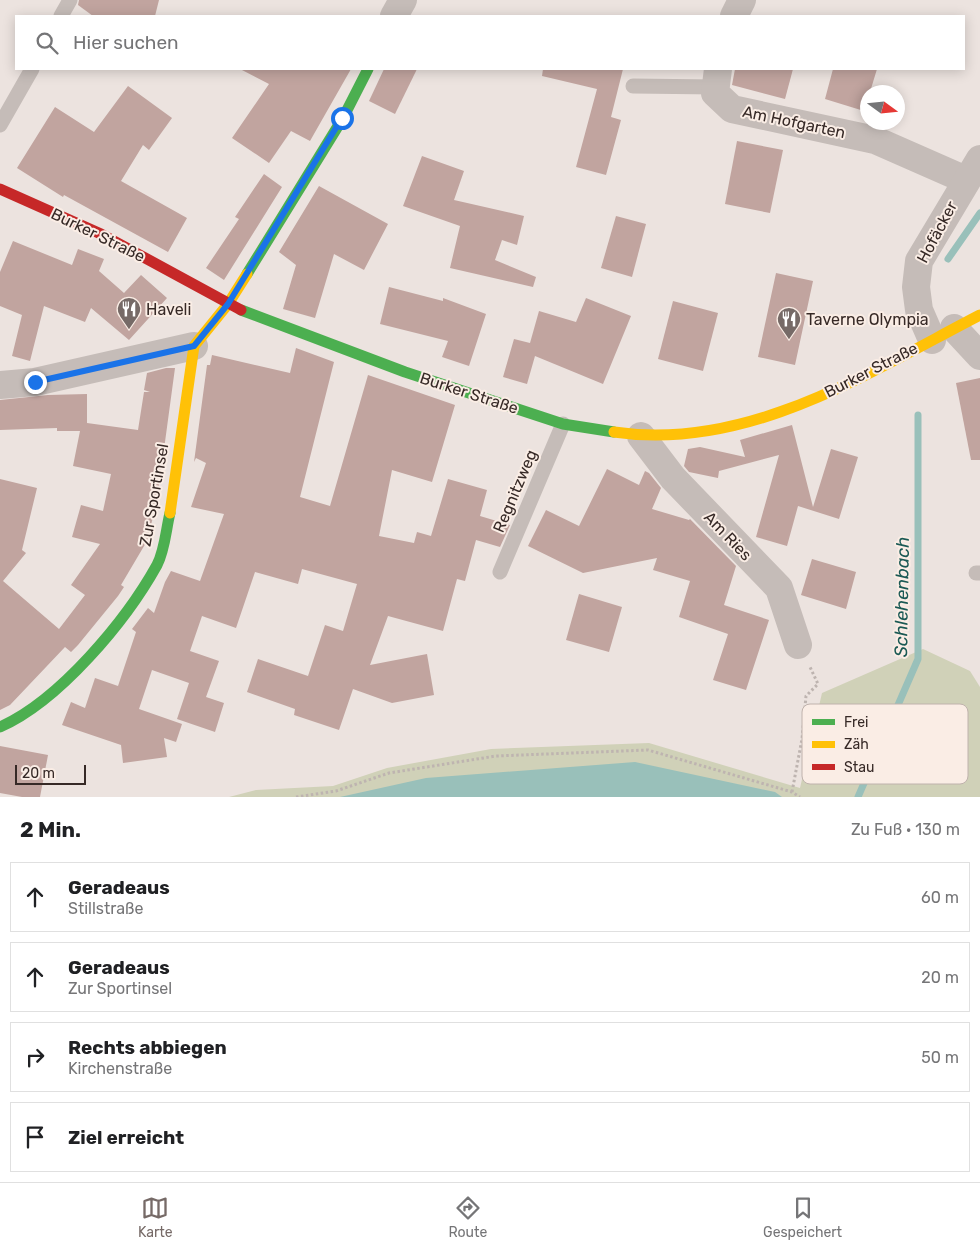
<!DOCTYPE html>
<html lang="de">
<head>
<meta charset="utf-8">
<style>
  :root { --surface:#fff; --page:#f2f2f2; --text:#202124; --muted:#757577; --line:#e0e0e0; --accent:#766a67 }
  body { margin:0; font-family:Rubik,sans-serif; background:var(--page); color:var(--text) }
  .compass { position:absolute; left:860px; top:85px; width:45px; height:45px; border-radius:50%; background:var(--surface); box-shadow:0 2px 12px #0003; rotate:105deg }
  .scale { position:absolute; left:15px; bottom:12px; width:71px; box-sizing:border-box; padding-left:5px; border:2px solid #362926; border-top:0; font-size:14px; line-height:18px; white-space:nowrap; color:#362926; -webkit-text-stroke:4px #faede5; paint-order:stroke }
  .stop { position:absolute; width:15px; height:15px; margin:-11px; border:4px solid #1a73e8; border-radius:50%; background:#fff }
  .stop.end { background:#1a73e8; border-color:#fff; box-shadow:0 1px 5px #0008 }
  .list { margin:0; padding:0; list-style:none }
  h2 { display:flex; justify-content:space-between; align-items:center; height:65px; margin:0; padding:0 20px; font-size:21px }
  h2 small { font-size:16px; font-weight:400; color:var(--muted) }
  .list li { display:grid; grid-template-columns:32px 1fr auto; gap:15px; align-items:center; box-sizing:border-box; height:70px; margin:0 10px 10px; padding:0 10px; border:1px solid var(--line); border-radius:0px }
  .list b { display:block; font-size:19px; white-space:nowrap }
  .list p { margin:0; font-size:16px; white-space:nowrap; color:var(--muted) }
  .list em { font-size:16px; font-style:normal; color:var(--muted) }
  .icon { flex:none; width:28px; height:28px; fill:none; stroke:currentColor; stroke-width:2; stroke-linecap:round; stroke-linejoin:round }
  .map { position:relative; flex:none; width:980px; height:797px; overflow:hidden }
  .search { position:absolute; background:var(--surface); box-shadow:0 2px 12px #0003; left:15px; right:15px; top:15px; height:55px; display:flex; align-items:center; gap:12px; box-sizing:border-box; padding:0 18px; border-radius:0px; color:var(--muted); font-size:19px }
  .sheet { height:385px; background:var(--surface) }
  nav { display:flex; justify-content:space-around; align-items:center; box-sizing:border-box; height:70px; border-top:1px solid var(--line); background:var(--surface); font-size:14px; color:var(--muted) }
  nav a { display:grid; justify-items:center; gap:2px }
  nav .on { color:var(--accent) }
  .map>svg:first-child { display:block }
</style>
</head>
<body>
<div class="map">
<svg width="980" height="797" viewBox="0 0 980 797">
  <rect width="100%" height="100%" fill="#ece3df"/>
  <!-- green -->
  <path fill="#d0d1b8" d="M923 649 970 671 980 687V797H229L256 790 333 786 387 768 491 749 649 743 800 788 822 693Z"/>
  <!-- water -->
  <path fill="#99c0ba" d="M635 762 775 792 782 797H340L426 778Z"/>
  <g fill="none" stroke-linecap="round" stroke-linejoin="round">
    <!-- stream -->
    <g stroke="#99c0ba" stroke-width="7">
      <path d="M948 259 980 213"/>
      <path d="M858 797 918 659V415"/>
    </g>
  </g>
  <!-- building -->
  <g fill="#c1a49f">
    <path d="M79 0H159L155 16H93L78 5Z"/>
    <path d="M240 69H351L310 141 291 131 269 163 232 138 269 84Z"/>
    <path d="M384 69H417L395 114 369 101Z"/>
    <path d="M543 69H623L611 117 621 120 606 175 576 167 597 89 542 76Z"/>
    <path d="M735 69H793L785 99 732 85Z"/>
    <path d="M833 69H877L870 92H868L864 111 825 99Z"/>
    <path d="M128 86 172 118 149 150 143 145 121 181 187 218 168 252 64 195 63 197 17 168 55 107 94 132Z"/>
    <path d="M737 141 783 150 770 213 725 204Z"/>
    <path d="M422 156 464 171 454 200 524 216 517 245 502 240 495 260 536 277 533 287 450 268 460 226 403 206Z"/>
    <path d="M264 174 282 187 224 280 206 268 239 219 235 217Z"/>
    <path d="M319 186 388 224 364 270 334 254 315 318 283 309 296 265 279 252Z"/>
    <path d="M616 216 646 224 632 277 601 268Z"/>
    <path d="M13 241 72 265 78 249 104 259 99 271 124 293 141 275 167 298 129 340 91 308 85 322 44 306 30 361 12 356 22 315 0 306V272Z"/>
    <path d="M776 273 813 281 795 365 758 357Z"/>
    <path d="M389 287 443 301V298L486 314 469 366 442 357 448 341 380 324Z"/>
    <path d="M586 298 631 316 603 384 535 356 527 384 503 377 514 339 530 343 539 311 576 322Z"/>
    <path d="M673 301 718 313 703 371 658 359Z"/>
    <path d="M296 348 334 362 300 497 330 506 368 375 455 405 432 482 392 470 379 536 414 543 417 532 431 536 448 479 487 490 480 516 510 525 500 547 476 540 465 581 457 579 443 631 388 616 370 665 427 654 434 695 392 703 353 689 339 730 294 715 295 709 247 692 258 659 308 676 325 625 343 631 357 584 302 569 298 584 255 572 236 628 202 616 190 651 219 661 206 697 224 703 215 732 177 719 189 683 152 670 139 709 182 724 176 742 164 738 167 757 123 763 121 745 62 725 71 702 85 708 95 678 118 686 136 632 132 629 148 608 154 613 165 582 171 571 200 581 224 514 191 507 206 463 196 458 194 462 207 365H210L212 355 290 373Z"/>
    <path d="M166 368H175L157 501 147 541 121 585 124 587 118 596 78 645 71 652 65 647 10 705 0 710V479L37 488 22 550 26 553 3 581 59 629 85 595 71 585 100 544 72 537 81 505 103 511 111 474 73 466 80 431H57V428L0 430V400L48 395 87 394V423L138 430 144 392H150L144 390 147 373Z"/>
    <path d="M980 378V460H971L956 383Z"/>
    <path d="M792 425 813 507 831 449 858 457 839 519 798 506 787 546 756 537 779 455 719 471 718 478 689 472 684 466 688 449 700 447 745 457 740 440Z"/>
    <path d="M607 469 639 485 645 471 649 473 661 488 652 509 689 520 690 519 736 566 724 605 769 620 746 690 713 680 728 634 679 617 690 581 653 570 657 558 583 573 528 546 546 510 579 526Z"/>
    <path d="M812 559 856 572 846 609 801 595Z"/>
    <path d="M579 594 622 607 609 652 566 640Z"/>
    <path d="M0 746 48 755 40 797H22L0 793Z"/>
  </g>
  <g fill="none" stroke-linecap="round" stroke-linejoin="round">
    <!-- path -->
    <g stroke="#beb4b0" stroke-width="3" stroke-dasharray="2.5 2.5" stroke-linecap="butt">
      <path d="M792 792 802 739 806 696 818 684 810 667"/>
      <path d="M296 797 336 791 389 773 496 756 648 750 792 792 800 797"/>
    </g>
    <!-- lane -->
    <g stroke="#c5bcb8" stroke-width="15">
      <path d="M61 16 70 0"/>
      <path d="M633 86 716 87"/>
      <path d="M0 125 32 69"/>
      <path d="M500 572 563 424"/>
      <path d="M976 573H980"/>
    </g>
    <!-- street -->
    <g stroke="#c5bcb8" stroke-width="28">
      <path d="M394 16 403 0"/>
      <path d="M734 16 742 0"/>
      <path d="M718 69 715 93 732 109 875 140 966 180"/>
      <path d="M954 328 980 356"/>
      <path d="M932 340 919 310 916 287 919 261 980 159"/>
      <path d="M0 385 35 382 194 346"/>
      <path d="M641 436 673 478 779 588 798 645"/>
    </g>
    <!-- fast -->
    <g stroke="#4caf50" stroke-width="11">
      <path d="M247 274 343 118 368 69"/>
      <path d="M241 310 405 372 563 424 614 432"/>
      <path d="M0 727C59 701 126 621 157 565 165 550 166 529 170 513"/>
    </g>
    <!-- slow -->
    <g stroke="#ffc107" stroke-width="11">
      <path d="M614 432C746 452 868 373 980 315"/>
      <path d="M170 513 194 346 228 304 247 274"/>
    </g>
    <!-- jam -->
    <path stroke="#c62828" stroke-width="11" d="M0 189 101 234 241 310"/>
  </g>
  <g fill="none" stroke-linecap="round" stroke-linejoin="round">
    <!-- route -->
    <path stroke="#1a73e8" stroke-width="6" d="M35 382 194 346 228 304 342 118"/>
  </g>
  <!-- icons -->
  <defs>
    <g id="restaurant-pin" transform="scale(1.25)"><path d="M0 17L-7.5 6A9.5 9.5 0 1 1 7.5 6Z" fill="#766a67" stroke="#faede5"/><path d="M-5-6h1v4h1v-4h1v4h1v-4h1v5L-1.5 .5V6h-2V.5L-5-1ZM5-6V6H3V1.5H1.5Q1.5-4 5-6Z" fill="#fff"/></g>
  </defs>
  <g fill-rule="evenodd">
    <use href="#restaurant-pin" x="129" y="309"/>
    <use href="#restaurant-pin" x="789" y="319"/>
  </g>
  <g text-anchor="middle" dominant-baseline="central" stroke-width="4" stroke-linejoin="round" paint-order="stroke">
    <!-- street labels -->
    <g font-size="16" fill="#362926" stroke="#faede5">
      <text transform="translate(794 122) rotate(12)">Am Hofgarten</text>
      <text transform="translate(937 232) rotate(-62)">Hofäcker</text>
      <text transform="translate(98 235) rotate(26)">Burker Straße</text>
      <text transform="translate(871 370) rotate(-27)">Burker Straße</text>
      <text transform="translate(469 393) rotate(18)">Burker Straße</text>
      <text transform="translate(515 491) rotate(-67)">Regnitzweg</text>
      <text transform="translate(154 495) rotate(-80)">Zur Sportinsel</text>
      <text transform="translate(728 536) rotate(46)">Am Ries</text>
    </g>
    <!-- poi labels -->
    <g font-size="16" fill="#362926" stroke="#faede5" text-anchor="start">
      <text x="146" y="309">Haveli</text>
      <text x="806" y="319">Taverne Olympia</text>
    </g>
    <!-- water labels -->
    <g font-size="18" font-style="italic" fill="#1a5954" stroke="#faede5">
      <text transform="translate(902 597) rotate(-89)">Schlehenbach</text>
    </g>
  </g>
  <!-- legend -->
  <rect x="802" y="704" width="166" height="80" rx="8" fill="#faede5" stroke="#bfb2ac" stroke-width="1"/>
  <rect x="812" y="719" width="23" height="6" fill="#4caf50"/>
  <rect x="812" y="741" width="23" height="7" fill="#ffc107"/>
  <rect x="812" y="764" width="23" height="6" fill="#c62828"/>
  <g font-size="14" fill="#362926">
    <text x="844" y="727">Frei</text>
    <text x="844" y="749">Zäh</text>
    <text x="844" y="772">Stau</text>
  </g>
</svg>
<svg class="compass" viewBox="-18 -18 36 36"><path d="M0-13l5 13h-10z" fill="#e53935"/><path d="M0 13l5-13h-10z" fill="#757577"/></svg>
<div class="scale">20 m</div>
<div class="stop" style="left:342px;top:118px"></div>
<div class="stop end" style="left:35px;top:382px"></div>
<div class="search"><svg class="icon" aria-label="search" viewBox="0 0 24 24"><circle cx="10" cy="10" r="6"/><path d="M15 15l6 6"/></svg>Hier suchen</div>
</div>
<section class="sheet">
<h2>2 Min.<small>Zu Fuß · 130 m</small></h2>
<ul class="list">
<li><svg class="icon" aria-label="ahead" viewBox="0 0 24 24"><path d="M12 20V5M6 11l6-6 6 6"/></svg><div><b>Geradeaus</b><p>Stillstraße</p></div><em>60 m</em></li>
<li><svg class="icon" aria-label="ahead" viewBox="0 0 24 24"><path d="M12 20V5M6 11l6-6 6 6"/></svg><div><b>Geradeaus</b><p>Zur Sportinsel</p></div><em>20 m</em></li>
<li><svg class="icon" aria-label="right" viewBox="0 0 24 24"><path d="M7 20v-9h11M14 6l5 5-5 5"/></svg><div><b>Rechts abbiegen</b><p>Kirchenstraße</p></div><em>50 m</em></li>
<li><svg class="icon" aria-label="arrive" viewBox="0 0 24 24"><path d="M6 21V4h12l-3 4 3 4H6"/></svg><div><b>Ziel erreicht</b></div></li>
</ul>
</section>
<nav>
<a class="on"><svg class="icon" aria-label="map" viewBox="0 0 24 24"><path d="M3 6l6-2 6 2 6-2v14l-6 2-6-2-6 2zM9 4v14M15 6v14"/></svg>Karte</a>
<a><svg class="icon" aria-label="directions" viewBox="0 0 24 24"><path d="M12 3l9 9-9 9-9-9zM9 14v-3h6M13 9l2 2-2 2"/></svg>Route</a>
<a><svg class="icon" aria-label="saved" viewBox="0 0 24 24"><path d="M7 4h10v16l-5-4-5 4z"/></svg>Gespeichert</a>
</nav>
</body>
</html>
